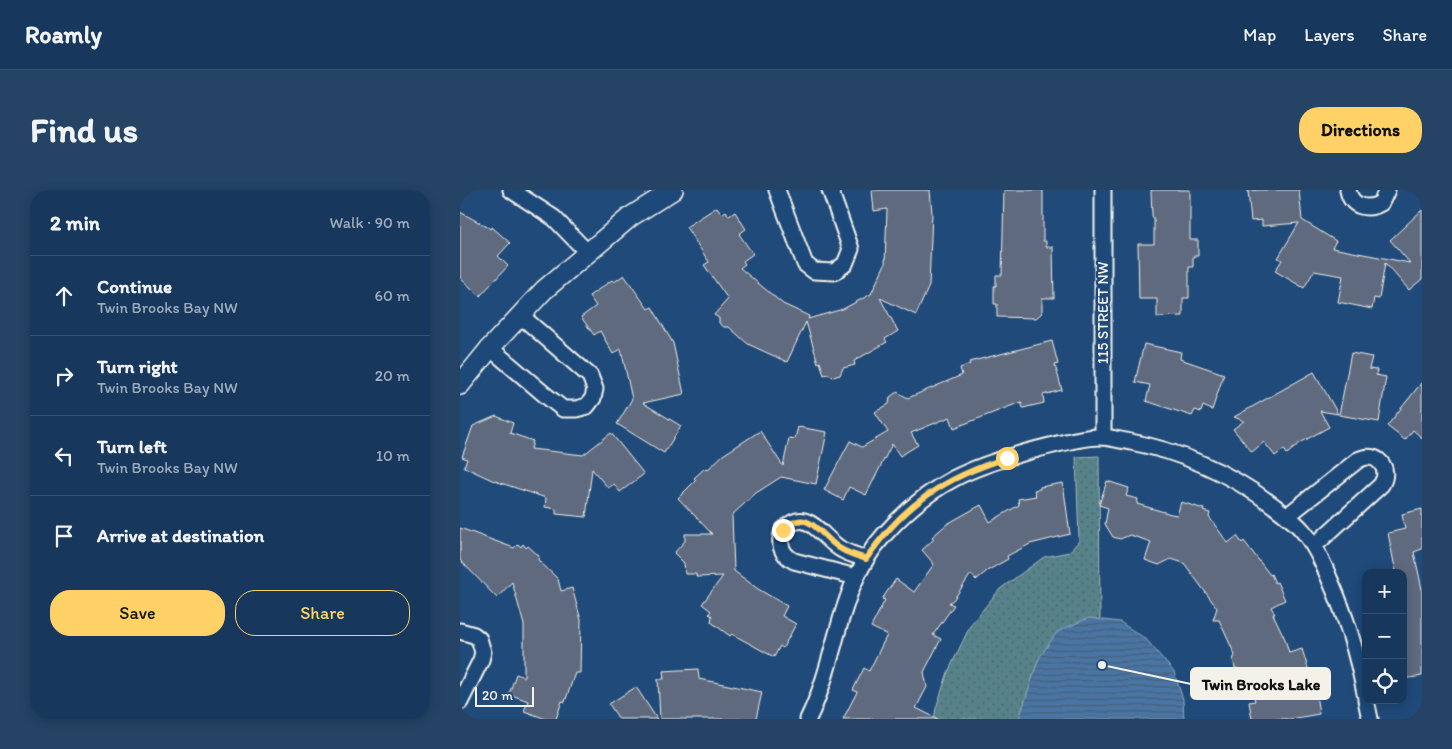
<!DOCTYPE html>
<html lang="en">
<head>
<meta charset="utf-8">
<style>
  :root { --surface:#17385c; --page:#244365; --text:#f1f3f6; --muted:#9eacbb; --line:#365272; --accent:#ffd166 }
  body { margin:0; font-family:Itim,sans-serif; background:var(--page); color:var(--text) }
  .controls { position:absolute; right:15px; bottom:15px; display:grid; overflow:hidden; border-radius:10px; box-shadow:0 2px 12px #0003 }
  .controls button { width:45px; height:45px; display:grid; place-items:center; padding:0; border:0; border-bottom:1px solid var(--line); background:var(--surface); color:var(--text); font:25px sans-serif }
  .scale { position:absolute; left:15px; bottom:12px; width:59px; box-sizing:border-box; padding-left:5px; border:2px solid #f4f1e8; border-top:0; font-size:14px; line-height:18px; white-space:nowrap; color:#f4f1e8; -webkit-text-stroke:4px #1f4a7a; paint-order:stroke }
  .stop { position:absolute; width:15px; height:15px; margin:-11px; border:4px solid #ffd166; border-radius:50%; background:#fff }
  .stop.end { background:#ffd166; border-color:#fff; box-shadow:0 1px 5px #0008 }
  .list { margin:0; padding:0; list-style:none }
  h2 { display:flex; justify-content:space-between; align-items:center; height:65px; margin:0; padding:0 20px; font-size:21px }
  h2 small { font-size:16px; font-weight:400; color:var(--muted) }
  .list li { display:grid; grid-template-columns:32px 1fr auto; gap:15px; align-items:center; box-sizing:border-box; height:80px; padding:0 20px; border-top:1px solid var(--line) }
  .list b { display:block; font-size:19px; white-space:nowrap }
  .list p { margin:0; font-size:16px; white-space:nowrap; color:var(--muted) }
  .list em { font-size:16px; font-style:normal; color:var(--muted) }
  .actions { display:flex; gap:10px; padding:15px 20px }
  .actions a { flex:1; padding:11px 0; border:1px solid var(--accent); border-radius:20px; text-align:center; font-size:18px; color:var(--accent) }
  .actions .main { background:var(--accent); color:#111 }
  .icon { flex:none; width:28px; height:28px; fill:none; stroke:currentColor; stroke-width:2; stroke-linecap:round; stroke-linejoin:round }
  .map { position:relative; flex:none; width:962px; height:529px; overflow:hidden; border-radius:20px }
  header { display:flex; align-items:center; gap:30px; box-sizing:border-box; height:70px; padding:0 25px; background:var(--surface); border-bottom:1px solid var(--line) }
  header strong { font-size:24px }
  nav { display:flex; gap:28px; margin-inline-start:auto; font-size:18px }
  .intro { display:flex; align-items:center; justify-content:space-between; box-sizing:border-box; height:120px; padding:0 30px }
  h1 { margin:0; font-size:35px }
  .button { padding:12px 22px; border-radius:20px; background:var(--accent); color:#111; font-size:18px; font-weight:700 }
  main { display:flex; gap:30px; padding:0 30px }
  aside { flex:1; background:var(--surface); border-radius:20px; box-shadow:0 2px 12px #0003 }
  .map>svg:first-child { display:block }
</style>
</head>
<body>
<header>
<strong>Roamly</strong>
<nav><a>Map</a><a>Layers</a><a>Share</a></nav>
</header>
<div class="intro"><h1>Find us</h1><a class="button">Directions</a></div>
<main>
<aside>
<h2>2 min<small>Walk · 90 m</small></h2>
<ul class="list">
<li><svg class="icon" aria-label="ahead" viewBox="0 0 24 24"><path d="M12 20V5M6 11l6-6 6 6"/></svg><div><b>Continue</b><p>Twin Brooks Bay NW</p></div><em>60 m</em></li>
<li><svg class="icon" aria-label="right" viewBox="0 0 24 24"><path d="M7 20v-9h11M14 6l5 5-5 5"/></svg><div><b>Turn right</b><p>Twin Brooks Bay NW</p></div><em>20 m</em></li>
<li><svg class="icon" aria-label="left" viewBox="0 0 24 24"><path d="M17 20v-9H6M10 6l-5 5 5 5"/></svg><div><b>Turn left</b><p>Twin Brooks Bay NW</p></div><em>10 m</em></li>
<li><svg class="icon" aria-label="arrive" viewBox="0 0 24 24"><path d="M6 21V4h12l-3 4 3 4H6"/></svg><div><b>Arrive at destination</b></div></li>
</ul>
<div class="actions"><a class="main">Save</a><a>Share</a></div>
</aside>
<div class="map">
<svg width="962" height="529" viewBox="0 0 962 529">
  <defs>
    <pattern id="grass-dots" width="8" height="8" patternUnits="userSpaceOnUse" patternTransform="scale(1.25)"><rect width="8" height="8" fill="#578289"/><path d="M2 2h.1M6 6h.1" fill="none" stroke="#51686b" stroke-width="1.8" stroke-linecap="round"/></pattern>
    <pattern id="water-rules" width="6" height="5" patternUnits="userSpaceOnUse" patternTransform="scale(1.25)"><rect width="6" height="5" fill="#4975a4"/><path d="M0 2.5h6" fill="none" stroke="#495e75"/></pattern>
  </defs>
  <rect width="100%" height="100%" fill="#1f4a7a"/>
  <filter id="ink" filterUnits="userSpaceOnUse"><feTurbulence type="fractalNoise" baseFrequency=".02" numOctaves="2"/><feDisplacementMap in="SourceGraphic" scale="10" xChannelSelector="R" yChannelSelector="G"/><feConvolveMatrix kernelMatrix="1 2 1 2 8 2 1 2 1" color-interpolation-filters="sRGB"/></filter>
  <g filter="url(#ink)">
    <!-- grass -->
    <path fill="url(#grass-dots)" stroke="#a6bab8" d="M639 266 640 430 628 428 579 468 559 529H474L476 518 488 482 511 434 540 399 584 367 609 362 619 351 616 267Z"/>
    <!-- water -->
    <path fill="url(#water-rules)" stroke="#8da7bf" d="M628 428 660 432 686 449 714 482 723 509 724 529H559L579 468 597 442Z"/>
    <!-- building -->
    <g fill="#5f6a7f" stroke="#f4f1e8">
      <path d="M412 0H470L472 23 469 96 456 125 420 108 438 141 425 149 427 152 394 171 395 175 383 178 380 185 373 187 368 184 364 185 360 172 358 173 346 132 327 172 288 154 269 137H264L259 133V128L254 125 268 109 244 75 249 72 226 37 257 17 262 24 266 21 269 26 275 22 286 39 279 44 293 64 283 71 285 74 280 78 323 114 349 126 348 129 383 119 411 104 425 74 427 19 414 21Z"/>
      <path d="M544 0H583V51H586V57H593L594 108H582V123L576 128 537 127V114H534V96H536V85H542Z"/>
      <path d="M691 0H730V50H738V66H733V77H729V108H723V126L697 127V109H679L678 54H694V29L692 26Z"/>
      <path d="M799 0H839L842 30 876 51 872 58 950 73 930 50 962 20V89L949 100 925 73 919 109 914 108 912 119 878 112 883 86 854 81 844 98 815 81 822 70 818 68 839 33 802 36V30L791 31 788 1Z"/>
      <path d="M0 22 31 39 32 37 50 53 38 66 48 76 20 106 0 88Z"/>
      <path d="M164 85 188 119 192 117 213 153 224 204 183 213 221 236 204 263 157 234 172 209 161 159 153 164 140 141 134 145 121 127 136 116 129 106 152 90 154 92Z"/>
      <path d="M592 151 598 174 595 175 602 200 583 205 584 213 563 218 561 212 494 238 490 227 451 243 458 255 440 266 432 254 406 305 389 297 383 310 364 300 390 251 402 257 428 242 415 222 429 214 430 207 437 202 448 208 502 185 500 178 510 174 509 172Z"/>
      <path d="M684 154 721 162 720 169 764 184 752 220 743 216 741 222 735 220 732 226 686 211 690 195 675 192Z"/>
      <path d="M891 163 912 167 909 179 917 180 916 185 926 187 919 232 879 225Z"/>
      <path d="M854 182 878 224 860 221 869 237 840 253 827 264 824 259 815 266 804 252 792 262 773 239 784 231 774 227Z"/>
      <path d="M962 192V248L953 240 945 250 927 236Z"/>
      <path d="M36 226 53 233 50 243 73 251 71 259 123 265 151 243 184 284 160 302 154 294 148 298 132 279 126 327 96 324V319L85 317 86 308 32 290 4 277 7 269 2 267 13 236Z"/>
      <path d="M338 237 367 242 356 294 321 287 296 303 272 325 274 381 298 399 327 416 322 426 336 434 323 458 320 456 314 467 272 444 270 446 251 432 252 426 249 424 251 421 242 414 263 386 236 387V384H225L224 373 214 363 225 351V344H252L218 308 236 290 234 288 245 278 247 280 263 265 300 241 323 276 329 248 335 249Z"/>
      <path d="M647 291 669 298 666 306 678 309 677 314 711 324 717 325 721 312 744 319 743 321 750 323 749 327 768 353 777 346 782 353 784 351 810 385 811 384 815 393 817 392 825 410 811 417 815 424H813L825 449 829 463 842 459 856 504 859 524 830 529H792L789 512 795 511 787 482 775 478 773 470 775 465 759 430H753L757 418 724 373 711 369 699 375 685 370 691 352 670 345 660 349 653 347 645 334 648 318 639 315Z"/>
      <path d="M603 293 610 344 570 354 547 366 548 369 527 381 516 390 511 384 494 409 489 413 494 415 473 445 481 449 464 482 467 497 456 518 478 529H383L397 502 393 500 404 478 409 481 427 445 411 437 425 410 422 409 436 389 454 402 474 374 462 360 474 349 472 347 487 334 521 315 530 332 559 315 558 309 576 306 574 300 580 299V297Z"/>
      <path d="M962 319V359L954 362 962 399V486L943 489V383H936L928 343 945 339 942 324Z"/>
      <path d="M0 338 54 358 58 354 61 357 63 354 66 358 68 356 79 366 78 370 98 389 101 401 112 398 121 430 120 483H115L105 512 102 511 96 529H86L64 521 68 511 49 504 56 484 64 487V435L52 392 37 408 0 370Z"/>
      <path d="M238 479 239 489 302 502 296 529H200L198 489H204L203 481Z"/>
      <path d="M176 497 197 529H159L149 514Z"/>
    </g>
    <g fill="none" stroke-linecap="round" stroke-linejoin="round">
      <!-- minor casing -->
      <g stroke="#f4f1e8" stroke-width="19">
        <g id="minor">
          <path d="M51 0 94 28 127 62"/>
          <path d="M317 0 345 74 354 81 374 82 385 74 391 59 370 0"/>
          <path d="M888 0C891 17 907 21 921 13L927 0"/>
          <path d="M30 158 84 204 103 219H116L127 216 133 208 135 199 130 186 60 125"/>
          <path d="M643 247V0"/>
          <path d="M827 326 898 270C917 260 932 279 921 295L854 356"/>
          <path d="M396 387 334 371C321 364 318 354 323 340 345 317 357 341 374 354 382 362 395 365 406 369"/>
          <path d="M0 441 14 445 19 449 23 462 21 470 0 512"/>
          <path d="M906 510 910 529"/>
          <path d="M348 529C379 467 376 398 424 345 471 292 512 276 578 259 598 254 621 247 641 247 649 247 658 250 666 251 721 261 770 283 814 316 824 324 835 331 843 341 855 355 863 373 870 390 887 428 898 467 906 508"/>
        </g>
      </g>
      <!-- tertiary casing -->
      <g stroke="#f4f1e8" stroke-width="22">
        <path id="tertiary" d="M0 195 30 158 84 100 170 27 213 0"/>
      </g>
      <!-- minor -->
      <use href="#minor" stroke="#1f4a7a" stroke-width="15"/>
      <!-- tertiary -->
      <use href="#tertiary" stroke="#1f4a7a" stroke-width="19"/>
    </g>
  </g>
  <g fill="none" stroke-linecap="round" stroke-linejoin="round" filter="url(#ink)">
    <!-- route -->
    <path stroke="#ffd166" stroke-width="6" d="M323 340C345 317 358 341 374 354 382 362 395 365 406 369 443 315 485 287 547 268"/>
  </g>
  <g text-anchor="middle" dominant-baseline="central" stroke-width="4.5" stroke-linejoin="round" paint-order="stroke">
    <!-- street labels -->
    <g font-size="15" fill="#f4f1e8" stroke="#1f4a7a">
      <text transform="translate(643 123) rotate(-90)">115 STREET NW</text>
    </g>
  </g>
  <!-- callouts -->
  <path fill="none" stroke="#f4f1e8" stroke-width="2" d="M642 475L731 494"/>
  <circle fill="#f4f1e8" stroke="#1f4a7a" stroke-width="2" cx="642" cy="475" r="5"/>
  <rect fill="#f4f1e8" stroke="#f4f1e8" stroke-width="2" x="731" y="478" width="139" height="31" rx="5"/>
  <g font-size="16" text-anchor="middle" font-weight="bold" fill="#111">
    <text x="801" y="500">Twin Brooks Lake</text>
  </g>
</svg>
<div class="controls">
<button>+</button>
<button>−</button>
<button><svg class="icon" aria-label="locate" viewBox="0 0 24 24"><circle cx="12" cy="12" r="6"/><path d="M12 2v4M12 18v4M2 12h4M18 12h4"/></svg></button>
</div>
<div class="scale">20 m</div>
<div class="stop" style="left:547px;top:268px"></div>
<div class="stop end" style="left:323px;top:340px"></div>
</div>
</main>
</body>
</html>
